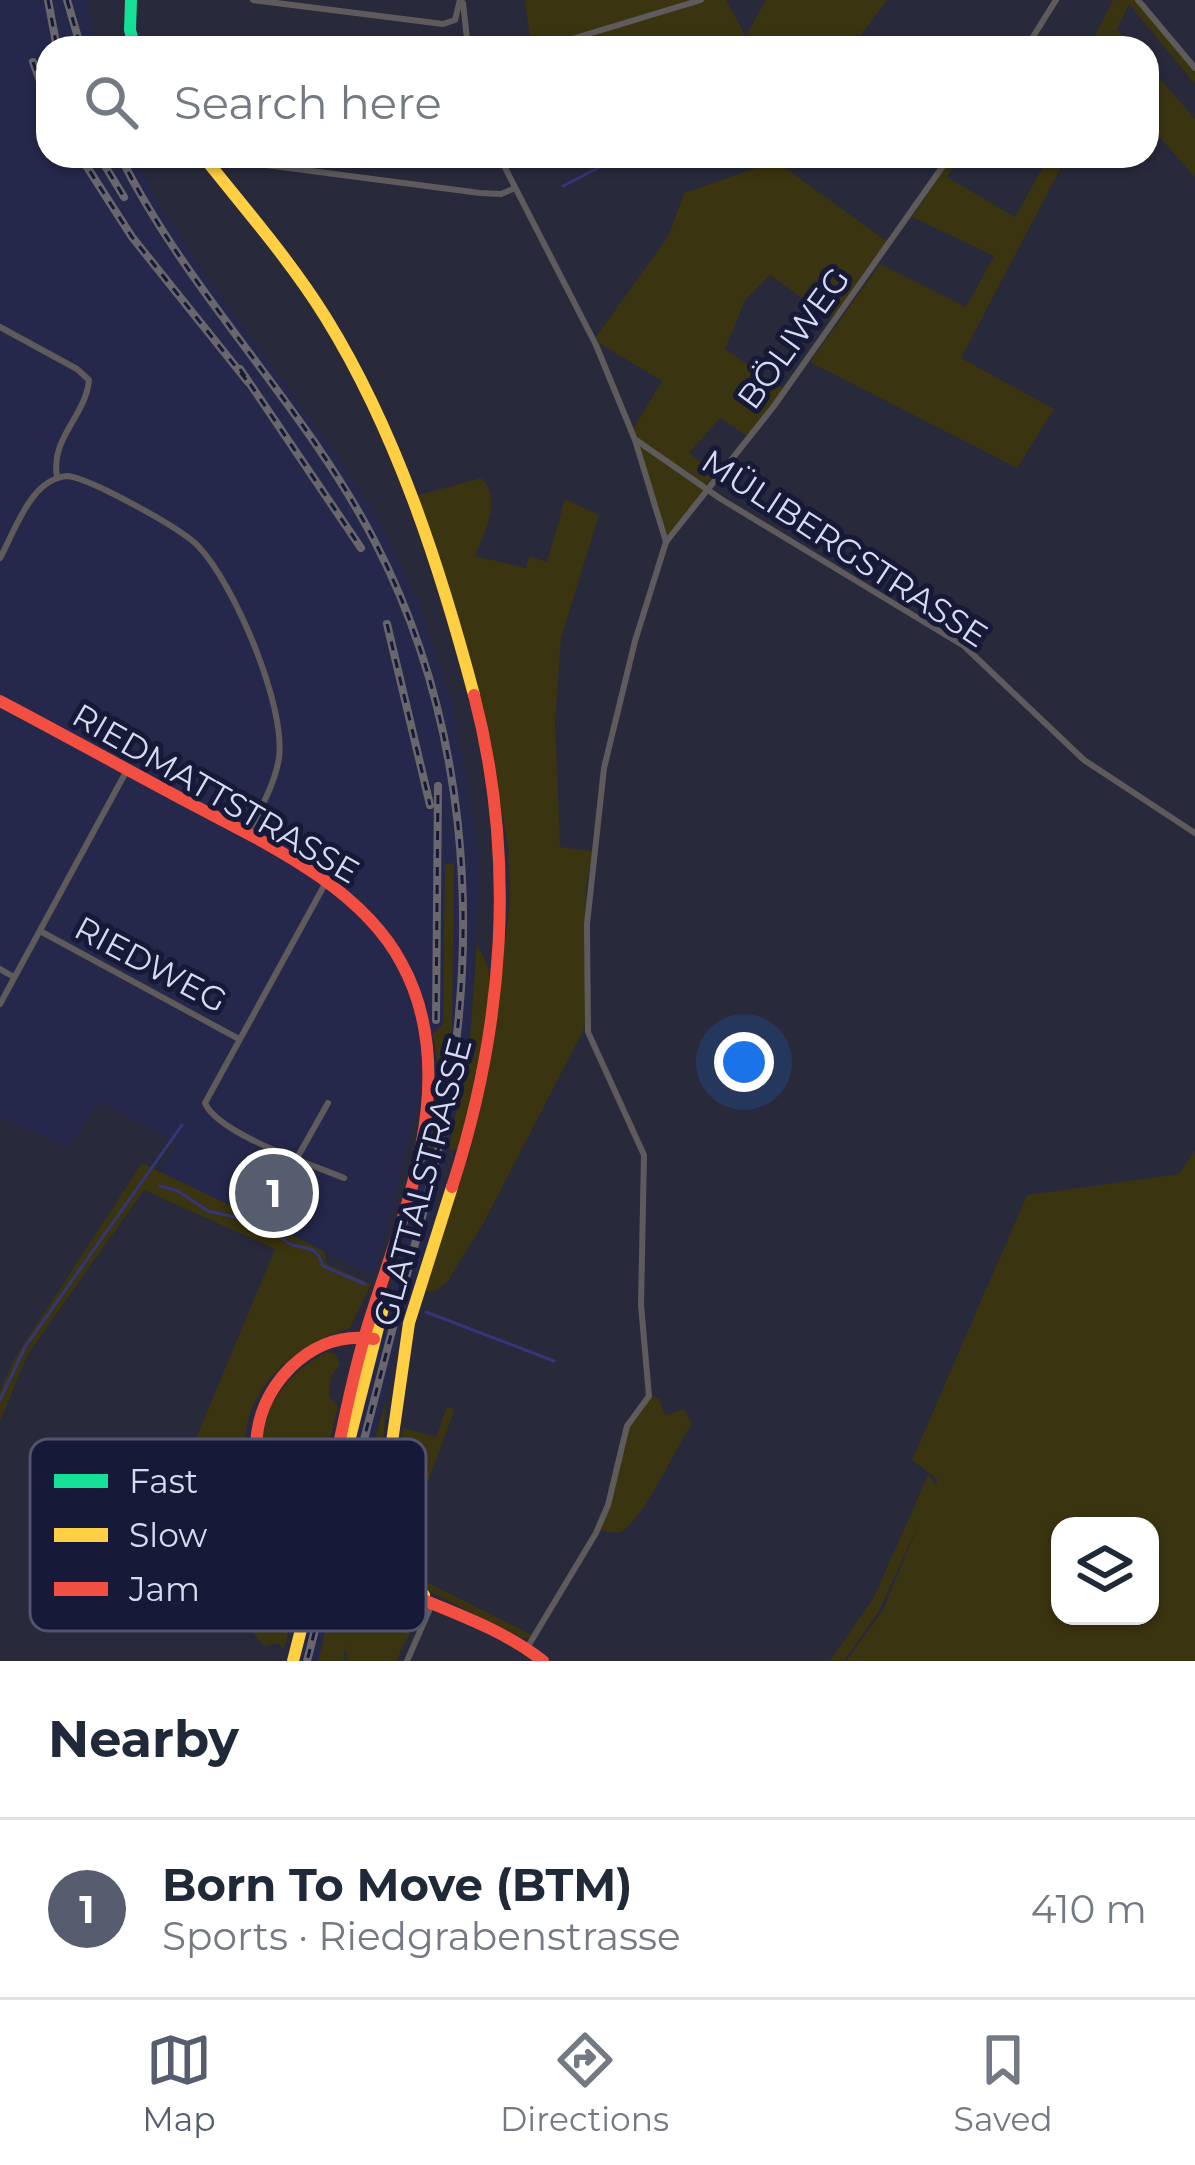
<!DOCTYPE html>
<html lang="en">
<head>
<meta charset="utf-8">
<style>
  :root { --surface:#fff; --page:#f6f6f7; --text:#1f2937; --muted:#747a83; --line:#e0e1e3; --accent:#565d6e }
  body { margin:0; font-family:Montserrat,sans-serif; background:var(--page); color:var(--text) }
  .controls { position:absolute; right:36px; bottom:36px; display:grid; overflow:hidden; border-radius:24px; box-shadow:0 3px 9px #0004 }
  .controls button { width:108px; height:108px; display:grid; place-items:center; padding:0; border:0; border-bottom:3px solid var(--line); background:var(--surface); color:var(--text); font:60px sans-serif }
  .you { position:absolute; left:744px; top:1062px; width:42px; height:42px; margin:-30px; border:9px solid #fff; border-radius:50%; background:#1a73e8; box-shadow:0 0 0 18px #1a73e833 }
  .badge { display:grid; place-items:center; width:78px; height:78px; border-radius:50%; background:var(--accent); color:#fff; font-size:39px; font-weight:700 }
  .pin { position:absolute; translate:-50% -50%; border:6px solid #fff; box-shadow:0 3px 12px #0006 }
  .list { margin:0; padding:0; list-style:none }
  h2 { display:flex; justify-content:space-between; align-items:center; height:156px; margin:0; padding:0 48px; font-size:51px }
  h2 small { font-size:39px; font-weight:400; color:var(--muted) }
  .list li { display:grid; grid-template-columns:78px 1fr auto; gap:36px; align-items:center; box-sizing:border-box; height:180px; padding:0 48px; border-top:3px solid var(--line) }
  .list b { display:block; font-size:45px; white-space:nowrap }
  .list p { margin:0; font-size:39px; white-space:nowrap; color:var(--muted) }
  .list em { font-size:39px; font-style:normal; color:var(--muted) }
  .icon { flex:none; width:66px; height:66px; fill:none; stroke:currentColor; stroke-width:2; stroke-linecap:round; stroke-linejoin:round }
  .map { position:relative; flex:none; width:1195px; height:1661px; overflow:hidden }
  .search { position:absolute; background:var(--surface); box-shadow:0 3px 9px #0004; left:36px; right:36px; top:36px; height:132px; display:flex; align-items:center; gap:30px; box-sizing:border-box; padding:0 42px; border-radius:36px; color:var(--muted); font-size:45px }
  .sheet { height:336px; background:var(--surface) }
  nav { display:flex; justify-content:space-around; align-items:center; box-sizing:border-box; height:168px; border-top:3px solid var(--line); background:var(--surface); font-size:33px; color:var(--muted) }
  nav a { display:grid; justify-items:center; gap:6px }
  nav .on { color:var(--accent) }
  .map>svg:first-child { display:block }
</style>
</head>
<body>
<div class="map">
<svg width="1195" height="1661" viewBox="0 0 1195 1661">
  <rect width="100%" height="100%" fill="#28293b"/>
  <!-- built -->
  <path fill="#25284b" d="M0 0H87L97 48H48V156H136L155 197 207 278 337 455 388 538 419 605 451 701 458 736 479 855 470 1039 429 1240 403 1325 318 1661H301L439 1103 442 1066 436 1029 375 1275 160 1173 179 1144 99 1101 69 1147 0 1117Z"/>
  <!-- green -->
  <g fill="#3b3411" fill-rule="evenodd">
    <path d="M525 0H726L750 44 747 34 766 0H887L851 48H597L596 29 531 48Z"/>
    <path d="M1113 0H1135L1195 73V84L1129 4 1117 29 1133 48H1089Z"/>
    <path d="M1147 64 1195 119V177L1147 123Z"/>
    <path d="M953 156H960L947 177 1015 217 1049 156H1067L961 358 1054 409 1017 468 810 362 880 264 966 307 994 256 912 217Z"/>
    <path d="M776 161 889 243 833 320 770 275 745 300 725 349 784 389 747 436 720 418 689 453 715 473 667 539 633 429 662 381 599 343 596 337 669 235 684 193Z"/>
    <path d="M481 478C503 498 484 534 475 556L526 568 529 556 547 562 565 499 599 515 561 638 555 721 560 847 593 851 586 888 585 1027 483 1224 447 1282 433 1292 425 1291 470 1150 482 1100 495 1033 510 899 508 845 484 716 460 627 415 496Z"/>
    <path d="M454 863 452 1028 433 1151 427 1147C435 1109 444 1074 432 1035L443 1024 445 864Z"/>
    <path d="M477 942C480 951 486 960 488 969 497 1008 469 1110 457 1150L449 1149 470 1039Z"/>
    <path d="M1195 1150V1661H846L883 1610 920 1521 879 1611 844 1661H830L874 1597 928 1475 936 1485 937 1479 912 1460 1027 1195 1179 1174ZM1060 1526H1150V1616H1060Z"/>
    <path d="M142 1163 324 1251 327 1264 371 1284 350 1328C270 1353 216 1422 261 1505 271 1525 285 1541 306 1549L284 1650 278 1643 264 1646 228 1601 217 1595 135 1585 275 1249 144 1190 28 1354 0 1421V1391L14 1359Z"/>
    <path d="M327 1352 335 1354 340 1364 331 1377 329 1397 338 1406 309 1526C238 1474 252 1391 327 1352Z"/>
    <path d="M652 1396 659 1399 665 1415 684 1409 692 1424C677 1444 642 1524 620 1532 614 1533 606 1531 600 1530 611 1487 616 1426 652 1396Z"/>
    <path d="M385 1402C385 1433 381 1532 357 1550L348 1547 351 1532Z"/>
    <path d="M447 1407 455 1409 396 1567 532 1635 525 1639 389 1571 403 1428 436 1437Z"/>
    <path d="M338 1578 410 1612 415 1623 396 1661H348L345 1645 344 1661H318Z"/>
  </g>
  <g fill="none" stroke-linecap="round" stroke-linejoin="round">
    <!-- stream -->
    <g stroke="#343679" stroke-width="3">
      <path d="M563 186 621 156"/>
      <path d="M160 1186 178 1191 208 1211 244 1219 261 1233 275 1231 288 1243C306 1251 316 1243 323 1266L365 1284"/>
      <path d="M426 1312 554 1361"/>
      <path d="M0 1400 25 1347 182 1125"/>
    </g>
    <!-- street -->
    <g stroke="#5f5b5d" stroke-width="6">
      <path d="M253 0 443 24 455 20 460 0"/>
      <path d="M1138 0 1195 68"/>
      <path d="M463 3 468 48"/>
      <path d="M542 48 701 0"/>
      <path d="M1026 48 1056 0"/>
      <path d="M499 156 596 345 635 440 666 542 635 641 604 768 587 924 588 1032 644 1155 641 1305 649 1396 627 1426 608 1505 596 1533 527 1648"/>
      <path d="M211 165 227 160 480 193 501 194 515 188"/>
      <path d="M0 327 77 369 89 380C86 416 50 438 57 476"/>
      <path d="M636 440 721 499 964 646 1084 760 1195 833"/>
      <path d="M666 542 774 406 950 156"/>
      <path d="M0 558C16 529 31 478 68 476 91 479 181 528 198 546 234 583 286 706 279 758 275 784 259 812 247 835"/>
      <path d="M325 884 205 1103C218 1134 311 1164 344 1178"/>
      <path d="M40 931 239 1039"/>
      <path d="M0 969 14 977"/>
      <path d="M0 1004 127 770"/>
      <path d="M297 1158 328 1103"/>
      <path d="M407 1661 432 1604"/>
    </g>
    <!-- fast -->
    <path stroke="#16e098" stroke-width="12" d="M131 0 130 30 135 48"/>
    <!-- slow -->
    <g stroke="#ffcf43" stroke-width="12">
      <path d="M203 156C245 209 290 260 326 318 396 431 440 567 474 695"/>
      <path d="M258 1465C303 1549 349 1549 424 1595"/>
      <path d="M363 1572 382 1512 409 1323 452 1187"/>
      <path d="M293 1661 383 1308 382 1295"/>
    </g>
    <!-- jam -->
    <g stroke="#f24e42" stroke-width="12">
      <path d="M0 701C57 731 113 762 169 792 249 836 358 880 402 964 432 1019 433 1082 422 1142 410 1209 384 1271 365 1335 351 1382 342 1430 332 1478L333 1492"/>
      <path d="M452 1187C504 1027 517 859 474 695"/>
      <path d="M374 1339C342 1334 314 1345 291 1367 268 1390 256 1419 256 1450 256 1475 260 1500 277 1519 292 1538 317 1548 338 1559 357 1568 375 1580 395 1588 447 1611 498 1626 543 1661"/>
    </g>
    <!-- rail casing -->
    <g stroke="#69676d" stroke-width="8">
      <g id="rail">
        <path d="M48 0 57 48"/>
        <path d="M67 0 81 48"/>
        <path d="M33 62 48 103"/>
        <path d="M80 156 132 237 248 382"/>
        <path d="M99 156 124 197"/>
        <path d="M120 156C189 295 304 404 375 542 466 719 481 921 445 1116 432 1187 411 1257 393 1327 364 1439 335 1550 307 1661"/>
        <path d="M240 369 361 548"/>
        <path d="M387 624 430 805"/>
        <path d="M436 1020 438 786"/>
      </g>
    </g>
    <!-- rail -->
    <use href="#rail" stroke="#171938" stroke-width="3" stroke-dasharray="9" stroke-linecap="butt"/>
  </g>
  <g text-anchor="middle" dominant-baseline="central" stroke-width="10" stroke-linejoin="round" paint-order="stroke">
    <!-- street labels -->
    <g font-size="33" fill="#d7dbf0" stroke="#171938">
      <text transform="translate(793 338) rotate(-54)">BÖLIWEG</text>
      <text transform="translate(845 548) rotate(33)">MÜLIBERGSTRASSE</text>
      <text transform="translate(216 793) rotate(30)">RIEDMATTSTRASSE</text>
      <text transform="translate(151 964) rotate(28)">RIEDWEG</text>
      <text transform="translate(422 1182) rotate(-75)">GLATTALSTRASSE</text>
    </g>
  </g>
  <!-- legend -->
  <rect x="30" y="1439" width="396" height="192" rx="18" fill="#171938" stroke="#51536f" stroke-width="3"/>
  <rect x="54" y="1474" width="54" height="14" fill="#16e098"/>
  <rect x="54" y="1528" width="54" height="14" fill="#ffcf43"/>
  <rect x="54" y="1582" width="54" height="14" fill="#f24e42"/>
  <g font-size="33" fill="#d7dbf0">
    <text x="129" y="1493">Fast</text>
    <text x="129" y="1547">Slow</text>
    <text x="129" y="1601">Jam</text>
  </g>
</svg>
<div class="controls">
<button><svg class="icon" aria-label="layers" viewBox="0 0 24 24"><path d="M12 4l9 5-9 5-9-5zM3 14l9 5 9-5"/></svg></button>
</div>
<div class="you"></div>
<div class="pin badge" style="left:274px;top:1193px">1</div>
<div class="search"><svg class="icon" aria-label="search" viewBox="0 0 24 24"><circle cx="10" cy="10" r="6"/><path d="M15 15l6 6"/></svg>Search here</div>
</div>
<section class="sheet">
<h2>Nearby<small></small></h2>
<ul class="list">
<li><span class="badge">1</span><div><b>Born To Move (BTM)</b><p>Sports · Riedgrabenstrasse</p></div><em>410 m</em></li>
</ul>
</section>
<nav>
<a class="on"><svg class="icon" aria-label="map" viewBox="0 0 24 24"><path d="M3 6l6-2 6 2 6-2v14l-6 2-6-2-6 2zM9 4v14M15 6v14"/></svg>Map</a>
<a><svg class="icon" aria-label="directions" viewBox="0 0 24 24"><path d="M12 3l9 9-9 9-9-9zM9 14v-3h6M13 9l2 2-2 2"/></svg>Directions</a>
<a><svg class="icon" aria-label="saved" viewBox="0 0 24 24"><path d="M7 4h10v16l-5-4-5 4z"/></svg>Saved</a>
</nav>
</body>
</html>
